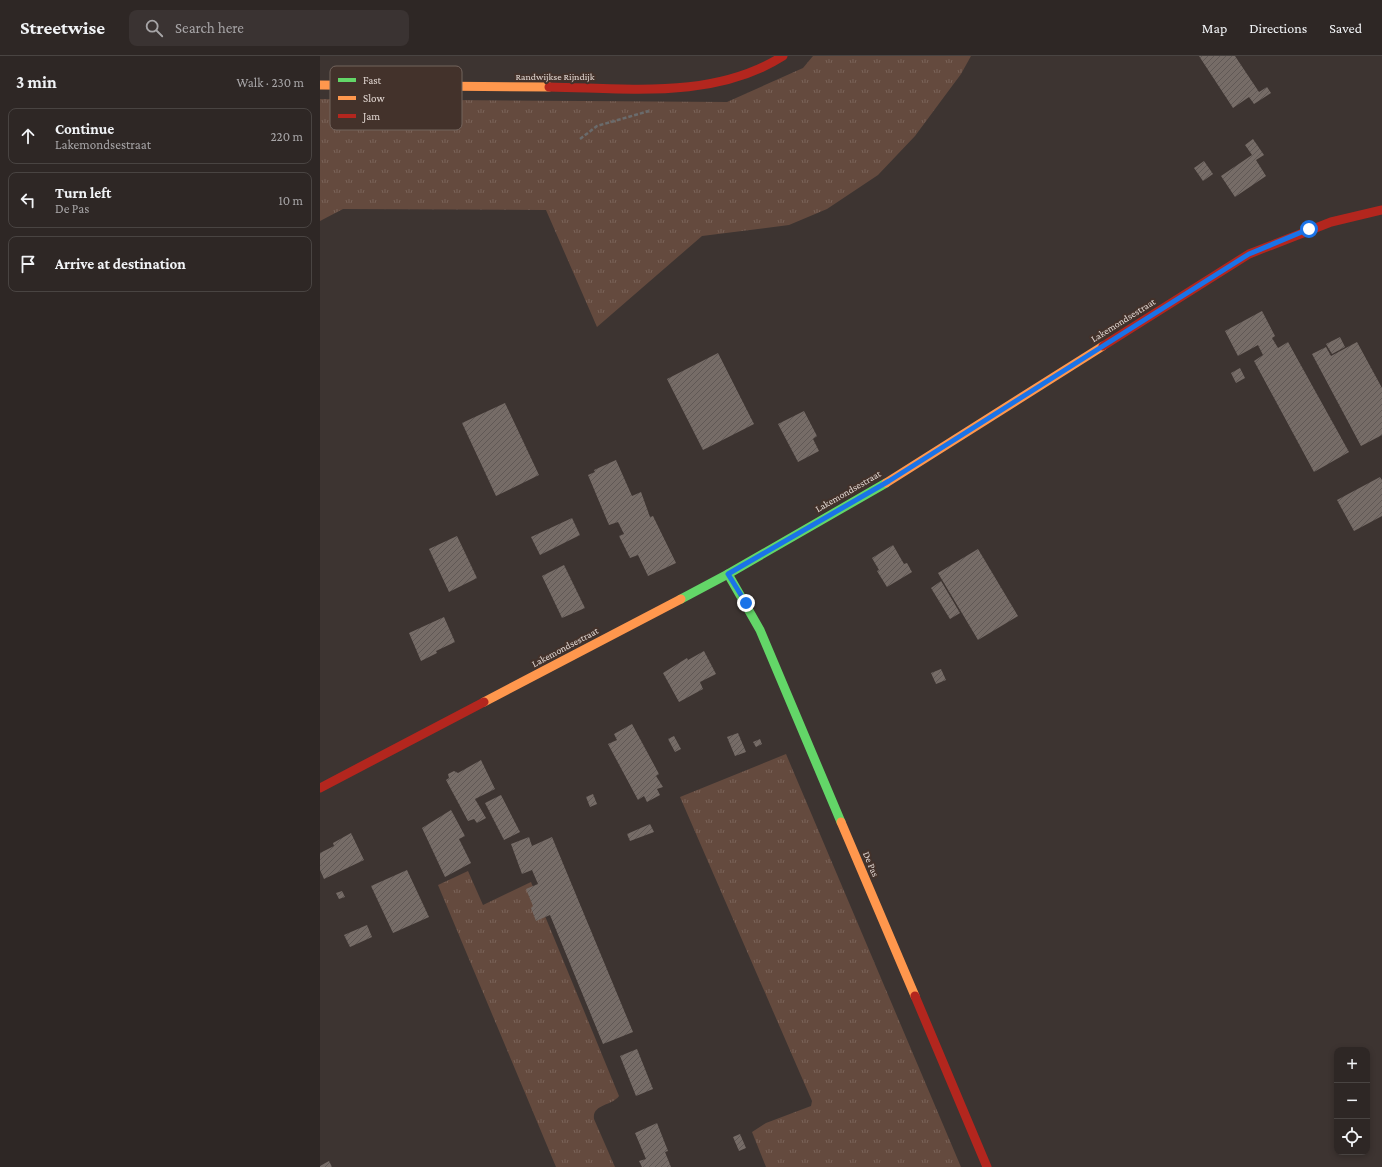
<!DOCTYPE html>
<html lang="en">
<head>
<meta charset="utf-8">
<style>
  :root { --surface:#2e2725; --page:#3a3332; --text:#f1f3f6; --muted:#a7a5a7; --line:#494442 }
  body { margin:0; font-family:"Crimson Pro",serif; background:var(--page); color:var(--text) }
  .controls { position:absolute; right:12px; bottom:12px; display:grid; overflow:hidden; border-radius:8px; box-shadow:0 2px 6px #0003 }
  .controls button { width:36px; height:36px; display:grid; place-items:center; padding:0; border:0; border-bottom:1px solid var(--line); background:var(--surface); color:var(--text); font:20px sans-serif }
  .stop { position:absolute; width:12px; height:12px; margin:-9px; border:3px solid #1a73e8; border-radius:50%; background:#fff }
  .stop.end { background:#1a73e8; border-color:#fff; box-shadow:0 1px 4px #0008 }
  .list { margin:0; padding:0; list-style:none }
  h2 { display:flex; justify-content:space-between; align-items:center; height:52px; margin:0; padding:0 16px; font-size:17px }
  h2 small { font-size:13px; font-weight:400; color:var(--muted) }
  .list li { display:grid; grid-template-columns:26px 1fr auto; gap:12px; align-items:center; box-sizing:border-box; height:56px; margin:0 8px 8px; padding:0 8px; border:1px solid var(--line); border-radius:8px }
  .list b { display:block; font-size:15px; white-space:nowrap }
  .list p { margin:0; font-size:13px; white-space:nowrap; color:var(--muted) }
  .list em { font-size:13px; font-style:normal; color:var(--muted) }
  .icon { flex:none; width:22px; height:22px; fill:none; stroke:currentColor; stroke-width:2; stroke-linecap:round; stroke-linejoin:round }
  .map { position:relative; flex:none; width:1062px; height:1111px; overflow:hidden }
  header { display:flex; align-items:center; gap:24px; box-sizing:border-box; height:56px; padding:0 20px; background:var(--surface); border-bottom:1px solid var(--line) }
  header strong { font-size:19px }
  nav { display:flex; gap:22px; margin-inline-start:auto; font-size:14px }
  .search { width:280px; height:36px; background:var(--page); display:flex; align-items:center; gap:10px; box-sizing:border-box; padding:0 14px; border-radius:8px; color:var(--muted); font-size:15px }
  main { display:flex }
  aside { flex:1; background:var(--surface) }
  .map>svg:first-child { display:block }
</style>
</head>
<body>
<header>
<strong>Streetwise</strong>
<div class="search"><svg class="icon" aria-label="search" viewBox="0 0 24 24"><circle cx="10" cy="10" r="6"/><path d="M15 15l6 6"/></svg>Search here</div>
<nav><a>Map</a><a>Directions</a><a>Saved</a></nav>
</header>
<main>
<aside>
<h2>3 min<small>Walk · 230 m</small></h2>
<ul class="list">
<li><svg class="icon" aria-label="ahead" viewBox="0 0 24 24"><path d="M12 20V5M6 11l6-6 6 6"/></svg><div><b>Continue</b><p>Lakemondsestraat</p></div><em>220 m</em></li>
<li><svg class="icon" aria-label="left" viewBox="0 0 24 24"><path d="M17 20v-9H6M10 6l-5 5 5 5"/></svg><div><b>Turn left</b><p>De Pas</p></div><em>10 m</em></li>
<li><svg class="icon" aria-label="arrive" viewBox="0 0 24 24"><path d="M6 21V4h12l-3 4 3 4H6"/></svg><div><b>Arrive at destination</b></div></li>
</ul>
</aside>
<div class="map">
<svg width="1062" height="1111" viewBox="0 0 1062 1111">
  <defs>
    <pattern id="grass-tufts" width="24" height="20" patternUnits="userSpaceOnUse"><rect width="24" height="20" fill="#644a3e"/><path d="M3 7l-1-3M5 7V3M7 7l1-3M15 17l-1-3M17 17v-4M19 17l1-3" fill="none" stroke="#7a6359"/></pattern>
    <pattern id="building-hatch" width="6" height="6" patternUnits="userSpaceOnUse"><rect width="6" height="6" fill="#766c67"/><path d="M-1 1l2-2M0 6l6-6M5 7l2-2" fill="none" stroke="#605855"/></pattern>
  </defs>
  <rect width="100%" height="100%" fill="#3d3431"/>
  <!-- grass -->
  <g fill="url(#grass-tufts)">
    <path d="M493 0H651L641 18 595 80 558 119 507 153 469 169 382 180 277 271 226 154 23 153 0 165V43L407 46 483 12Z"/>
    <path d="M466 698 641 1111H446L432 1076 446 1067 491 1050 492 1045 360 741Z"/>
    <path d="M148 815 163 849 211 826 299 1040C292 1050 272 1048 274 1063L295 1111H236L118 829Z"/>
  </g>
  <!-- building -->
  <g fill="url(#building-hatch)">
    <path d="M879 0H915L939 36 947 31 951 37 934 48 929 41 913 52Z"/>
    <path d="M933 83 944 99 936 104 946 120 915 141 901 120 932 99 925 89Z"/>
    <path d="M884 105 893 118 883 125 874 112Z"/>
    <path d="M942 255 955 280 952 282 958 292 968 286 1029 396 994 416 934 305 943 299 938 289 918 300 905 275Z"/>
    <path d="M1020 281 1025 291 1012 298 1006 288Z"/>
    <path d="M1037 286 1062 332V379L1041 390 992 298 1006 291 1011 300Z"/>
    <path d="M398 297 434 368 383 394 347 323Z"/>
    <path d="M920 312 925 322 916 327 911 317Z"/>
    <path d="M185 347 219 419 176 440 142 367Z"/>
    <path d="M484 355 497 380 493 383 499 395 478 406 458 368Z"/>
    <path d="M296 404 312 440 321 436 330 461 333 460 356 507 328 520 318 499 310 502 299 480 304 478 298 466 289 469 268 419 275 416 274 414Z"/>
    <path d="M1060 421 1062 424V460L1034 475 1017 444Z"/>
    <path d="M252 462 260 479 220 499 211 481Z"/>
    <path d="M137 480 157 522 129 536 109 493Z"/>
    <path d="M573 489 584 508 587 507 592 516 567 531 557 515 559 514 552 502Z"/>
    <path d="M658 493 698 560 658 584 618 517Z"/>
    <path d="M244 509 265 552 242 562 222 520Z"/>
    <path d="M621 525 640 557 630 563 611 532Z"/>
    <path d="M124 561 135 586 116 595 117 597 101 605 89 577Z"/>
    <path d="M384 595 396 618 380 626 383 633 359 646 343 617 367 602 368 604Z"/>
    <path d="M621 613 626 624 616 628 611 617Z"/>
    <path d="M312 668 339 718 336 720 343 731 337 733 340 739 327 746 324 740 318 744 288 688 297 684 294 678Z"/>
    <path d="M418 677 426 696 415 700 407 681Z"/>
    <path d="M354 680 361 693 355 696 348 683Z"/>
    <path d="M440 683 442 688 436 691 433 686Z"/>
    <path d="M161 704 175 733 155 743 166 762 157 767 154 763 148 765 126 724 129 722 128 718 134 715 138 717Z"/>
    <path d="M273 738 277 748 270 751 266 741Z"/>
    <path d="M181 739 200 776 184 784 165 747Z"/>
    <path d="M131 754 145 780 139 783 151 807 125 821 102 772Z"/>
    <path d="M330 768 334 776 310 785 307 778Z"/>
    <path d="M31 777 44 804 4 823 0 814V797L14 790 13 787Z"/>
    <path d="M209 781 212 790 232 781 313 976 283 988 230 859 216 865 211 852 213 850 206 833 218 828 212 814 202 818 191 788Z"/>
    <path d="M87 814 109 861 73 877 51 830Z"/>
    <path d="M22 835 25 841 19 843 16 837Z"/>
    <path d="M47 869 52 881 30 891 24 879Z"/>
    <path d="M317 993 333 1033 316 1040 300 1000Z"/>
    <path d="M337 1067 348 1095 345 1096 351 1111H322L319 1105 326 1103 315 1077Z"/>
    <path d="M420 1078 426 1092 419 1095 413 1081Z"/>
    <path d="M9 1105 12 1111H0V1110Z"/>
  </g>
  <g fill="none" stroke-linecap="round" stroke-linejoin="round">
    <!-- path -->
    <path stroke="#6a6b6c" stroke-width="2.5" stroke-dasharray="4 2" stroke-linecap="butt" d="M260 83 277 70 329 55"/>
    <!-- fast -->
    <g stroke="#63d668" stroke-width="9">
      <path d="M408 518 440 574 521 766"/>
      <path d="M361 543 408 518 566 427"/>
    </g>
    <!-- slow -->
    <g stroke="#ff974d" stroke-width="9">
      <path d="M0 29 229 31"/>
      <path d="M566 427 783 290"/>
      <path d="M164 646 361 543"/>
      <path d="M521 766 595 940"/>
    </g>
    <!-- jam -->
    <g stroke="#b3261e" stroke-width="9">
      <path d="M229 31C307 32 394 44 463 0"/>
      <path d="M783 290 929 198 1011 166 1062 154"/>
      <path d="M0 732 164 646"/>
      <path d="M595 940 667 1111"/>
    </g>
  </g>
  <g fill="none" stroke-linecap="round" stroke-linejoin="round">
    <!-- route -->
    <path stroke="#1a73e8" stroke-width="5" d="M426 547 408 518 569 425 929 198 989 173"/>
  </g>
  <g text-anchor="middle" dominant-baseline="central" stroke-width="4" stroke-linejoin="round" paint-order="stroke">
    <!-- street labels -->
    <g font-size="10" fill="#e2d7d2" stroke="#43322b">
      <text x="235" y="20">Randwijkse Rijndijk</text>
      <text transform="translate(803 264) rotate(-32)">Lakemondsestraat</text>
      <text transform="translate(528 435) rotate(-30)">Lakemondsestraat</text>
      <text transform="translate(245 591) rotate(-28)">Lakemondsestraat</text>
      <text transform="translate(551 808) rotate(67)">De Pas</text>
    </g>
  </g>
  <!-- legend -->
  <rect x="10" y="10" width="132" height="64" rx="6" fill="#43322b" stroke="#73645d" stroke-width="1"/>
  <rect x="18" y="22" width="18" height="4" fill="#63d668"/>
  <rect x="18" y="40" width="18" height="4" fill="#ff974d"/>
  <rect x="18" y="58" width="18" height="4" fill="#b3261e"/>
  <g font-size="11" fill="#e2d7d2">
    <text x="43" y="28">Fast</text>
    <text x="43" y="46">Slow</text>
    <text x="43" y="64">Jam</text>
  </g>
</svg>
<div class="controls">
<button>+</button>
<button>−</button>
<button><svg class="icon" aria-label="locate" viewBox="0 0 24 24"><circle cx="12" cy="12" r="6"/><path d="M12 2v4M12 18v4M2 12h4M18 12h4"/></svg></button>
</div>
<div class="stop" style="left:989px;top:173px"></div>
<div class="stop end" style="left:426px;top:547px"></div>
</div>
</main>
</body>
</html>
